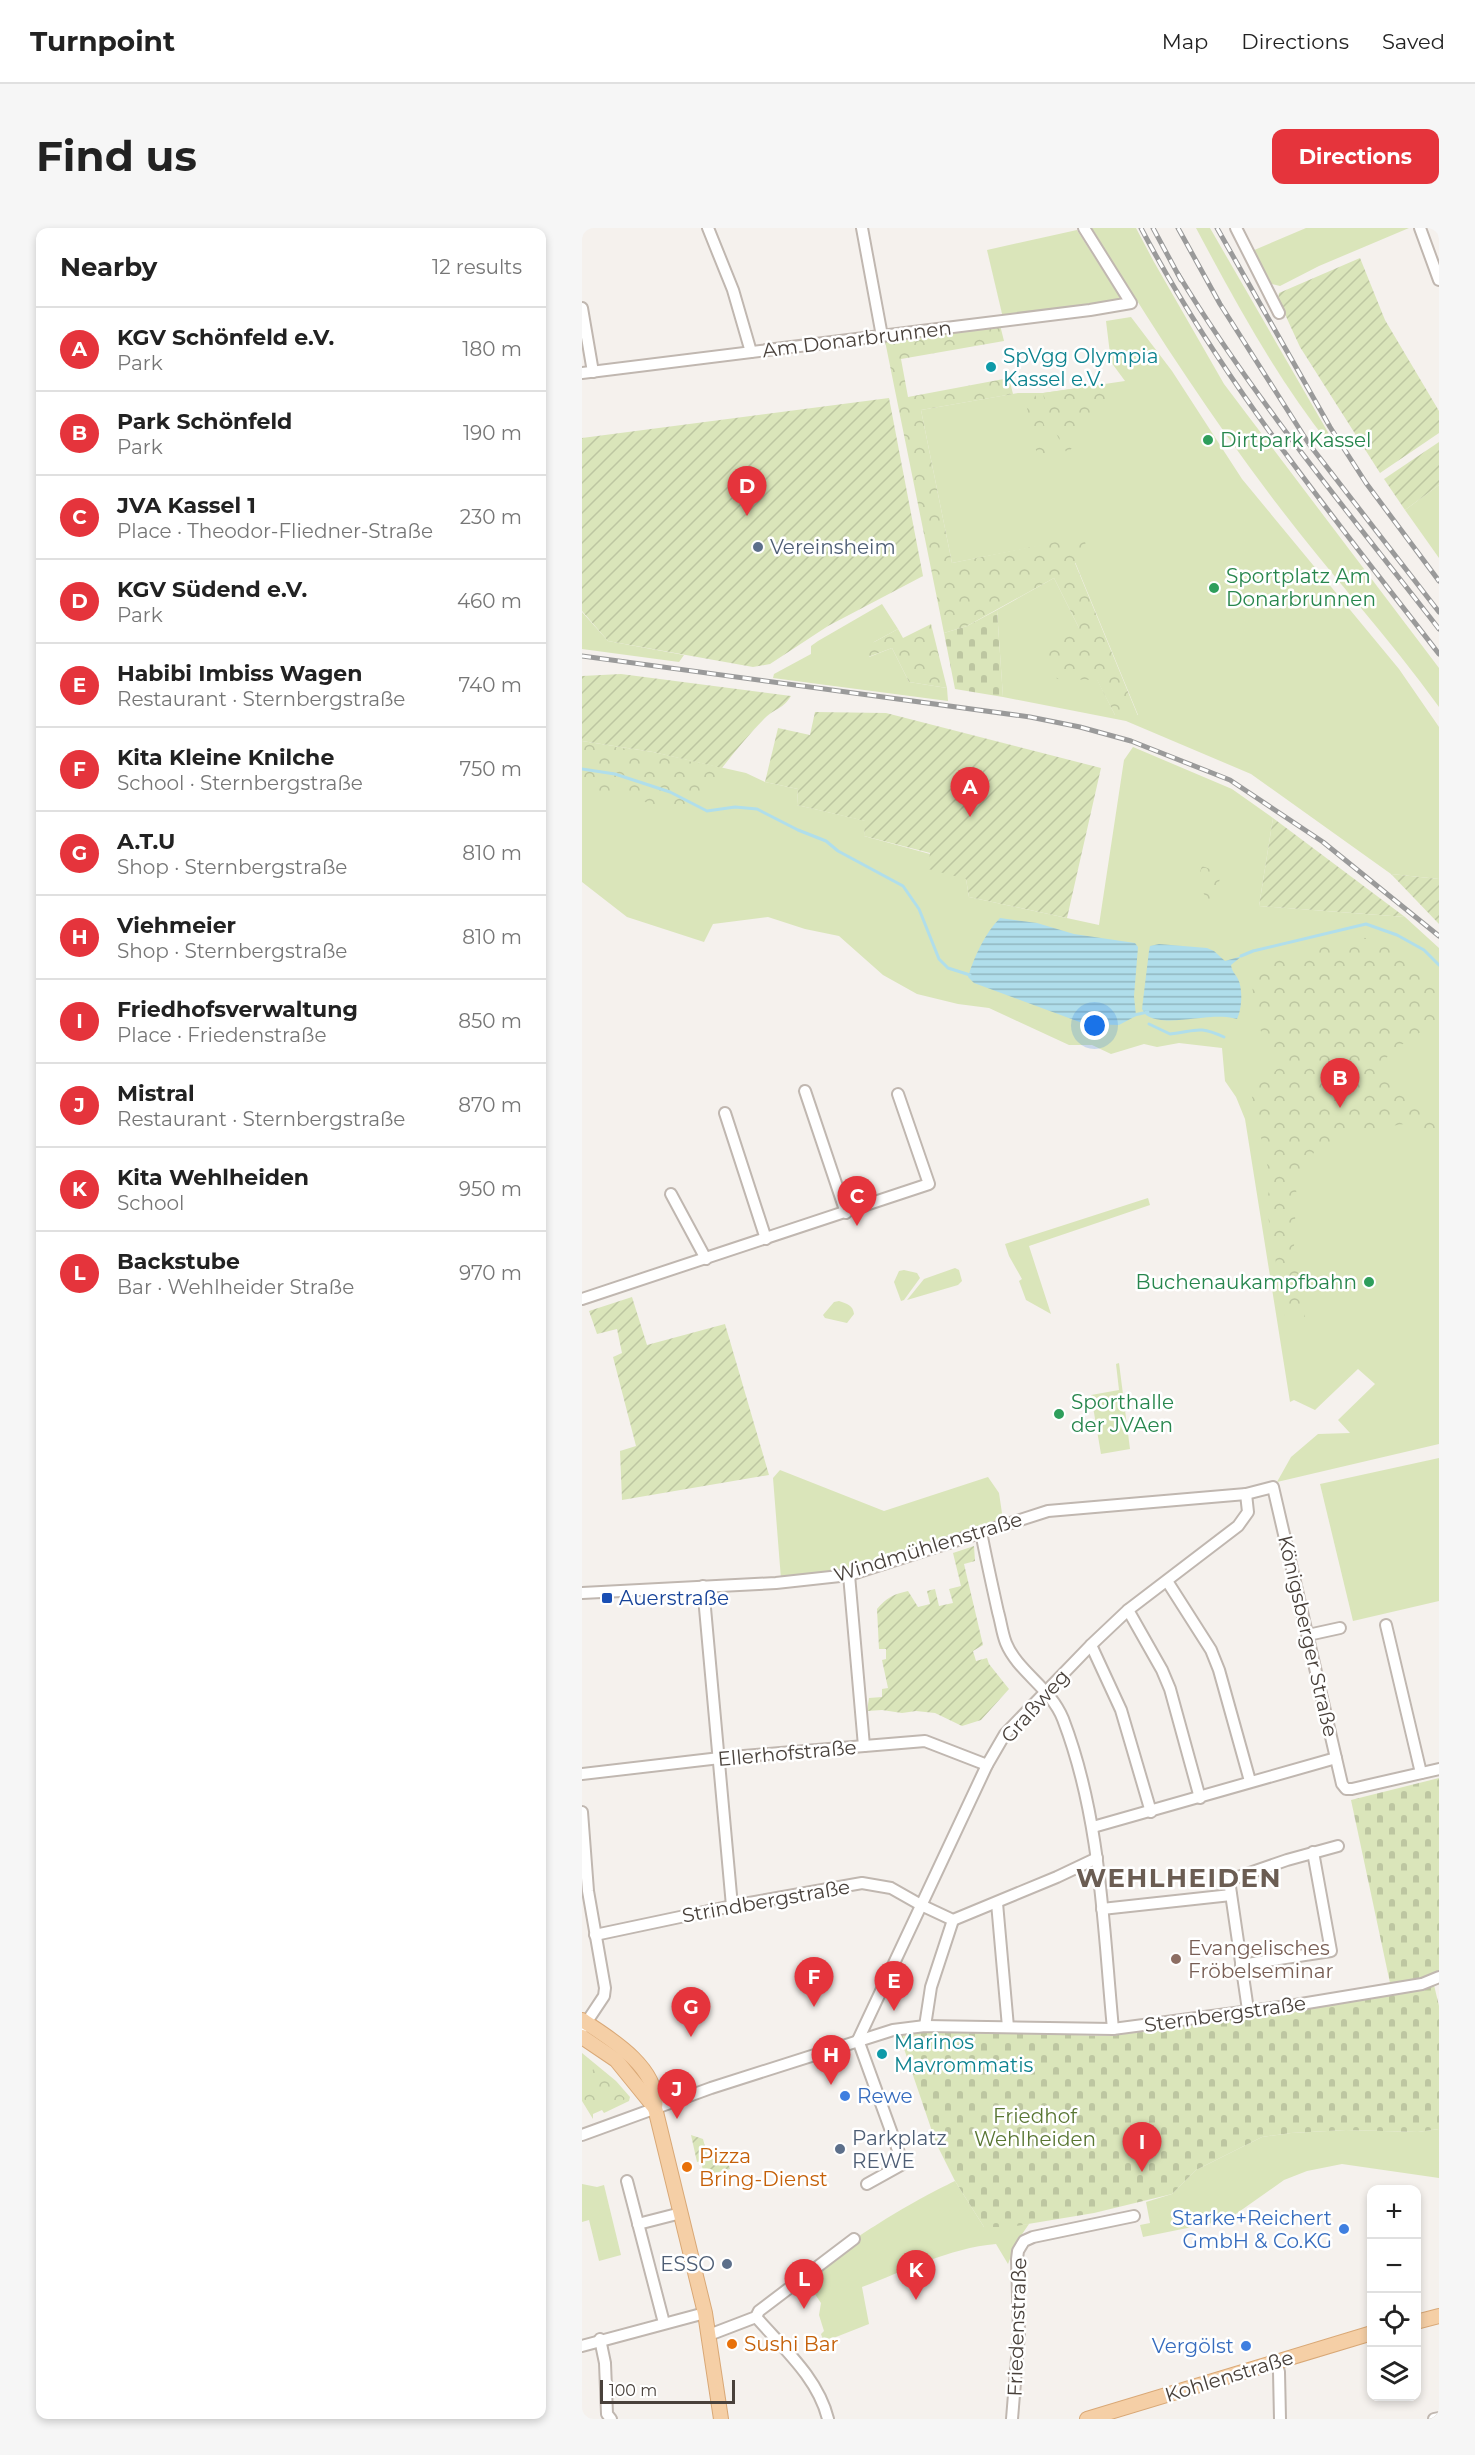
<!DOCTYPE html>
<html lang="en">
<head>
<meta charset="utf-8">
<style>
  :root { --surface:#fff; --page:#f6f6f6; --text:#222; --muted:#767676; --line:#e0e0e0; --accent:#e5343c }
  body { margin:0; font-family:Montserrat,sans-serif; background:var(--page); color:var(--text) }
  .controls { position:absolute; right:18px; bottom:18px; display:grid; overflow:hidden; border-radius:12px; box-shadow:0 3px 9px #0003 }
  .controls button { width:54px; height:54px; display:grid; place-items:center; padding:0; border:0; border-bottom:2px solid var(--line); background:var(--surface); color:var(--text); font:30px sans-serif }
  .scale { position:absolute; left:18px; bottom:15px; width:135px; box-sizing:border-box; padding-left:6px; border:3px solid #49413b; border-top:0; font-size:16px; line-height:21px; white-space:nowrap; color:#49413b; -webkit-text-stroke:4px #fff; paint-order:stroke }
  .you { position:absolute; left:513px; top:798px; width:21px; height:21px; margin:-15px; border:4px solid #fff; border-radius:50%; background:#1a73e8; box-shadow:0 0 0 9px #1a73e833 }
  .badge { display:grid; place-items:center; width:39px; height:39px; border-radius:50%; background:var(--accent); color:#fff; font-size:20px; font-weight:700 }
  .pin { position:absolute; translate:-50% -50px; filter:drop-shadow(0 2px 3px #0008) }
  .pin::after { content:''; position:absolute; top:32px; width:21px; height:18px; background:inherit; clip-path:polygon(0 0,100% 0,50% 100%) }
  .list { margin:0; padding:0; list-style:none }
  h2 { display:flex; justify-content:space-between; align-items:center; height:78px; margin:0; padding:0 24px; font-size:26px }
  h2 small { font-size:20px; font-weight:400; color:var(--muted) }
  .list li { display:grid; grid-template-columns:39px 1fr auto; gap:18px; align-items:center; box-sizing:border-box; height:84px; padding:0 24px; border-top:2px solid var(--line) }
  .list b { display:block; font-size:22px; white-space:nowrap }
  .list p { margin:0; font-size:20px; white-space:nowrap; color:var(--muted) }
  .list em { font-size:20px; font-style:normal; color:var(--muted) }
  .icon { flex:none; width:33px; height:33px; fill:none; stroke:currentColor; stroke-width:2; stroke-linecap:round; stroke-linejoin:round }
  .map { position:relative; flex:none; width:857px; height:2191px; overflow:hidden; border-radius:12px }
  header { display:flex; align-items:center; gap:36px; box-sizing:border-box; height:84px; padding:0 30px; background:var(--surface); border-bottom:2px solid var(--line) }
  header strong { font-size:28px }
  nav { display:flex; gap:33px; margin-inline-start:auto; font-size:21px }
  .intro { display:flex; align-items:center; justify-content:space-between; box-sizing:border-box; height:144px; padding:0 36px }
  h1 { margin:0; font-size:42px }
  .button { padding:15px 27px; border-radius:12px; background:var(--accent); color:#fff; font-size:21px; font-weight:700 }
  main { display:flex; gap:36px; padding:0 36px }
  aside { flex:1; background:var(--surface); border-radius:12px; box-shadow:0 3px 9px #0003 }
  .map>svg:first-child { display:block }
</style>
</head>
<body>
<header>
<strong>Turnpoint</strong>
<nav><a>Map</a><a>Directions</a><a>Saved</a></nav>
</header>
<div class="intro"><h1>Find us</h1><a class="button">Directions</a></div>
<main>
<aside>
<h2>Nearby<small>12 results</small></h2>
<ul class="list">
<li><span class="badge">A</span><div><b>KGV Schönfeld e.V.</b><p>Park</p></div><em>180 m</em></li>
<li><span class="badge">B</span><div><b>Park Schönfeld</b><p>Park</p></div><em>190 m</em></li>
<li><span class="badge">C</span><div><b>JVA Kassel 1</b><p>Place · Theodor-Fliedner-Straße</p></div><em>230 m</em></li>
<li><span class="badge">D</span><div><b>KGV Südend e.V.</b><p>Park</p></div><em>460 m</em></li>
<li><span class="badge">E</span><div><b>Habibi Imbiss Wagen</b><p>Restaurant · Sternbergstraße</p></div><em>740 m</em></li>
<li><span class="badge">F</span><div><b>Kita Kleine Knilche</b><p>School · Sternbergstraße</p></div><em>750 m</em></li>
<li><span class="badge">G</span><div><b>A.T.U</b><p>Shop · Sternbergstraße</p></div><em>810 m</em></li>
<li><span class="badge">H</span><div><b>Viehmeier</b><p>Shop · Sternbergstraße</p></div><em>810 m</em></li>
<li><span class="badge">I</span><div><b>Friedhofsverwaltung</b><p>Place · Friedenstraße</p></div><em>850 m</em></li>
<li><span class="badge">J</span><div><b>Mistral</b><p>Restaurant · Sternbergstraße</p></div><em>870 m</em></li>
<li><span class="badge">K</span><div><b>Kita Wehlheiden</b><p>School</p></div><em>950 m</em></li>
<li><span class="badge">L</span><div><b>Backstube</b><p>Bar · Wehlheider Straße</p></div><em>970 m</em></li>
</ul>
</aside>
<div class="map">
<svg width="857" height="2191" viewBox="0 0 857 2191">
  <defs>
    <pattern id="forest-crowns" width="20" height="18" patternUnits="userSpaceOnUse" patternTransform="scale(1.5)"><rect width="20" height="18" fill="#dae5ba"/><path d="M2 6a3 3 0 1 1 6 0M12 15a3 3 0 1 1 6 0" fill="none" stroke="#bdc6a1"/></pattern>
    <pattern id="cemetery-stones" width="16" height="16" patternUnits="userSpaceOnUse" patternTransform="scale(1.5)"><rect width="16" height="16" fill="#dae5ba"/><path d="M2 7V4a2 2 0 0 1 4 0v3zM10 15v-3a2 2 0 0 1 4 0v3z" fill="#bdc6a1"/></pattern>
    <pattern id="garden-furrows" width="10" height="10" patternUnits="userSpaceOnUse" patternTransform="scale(1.5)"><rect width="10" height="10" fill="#dae5ba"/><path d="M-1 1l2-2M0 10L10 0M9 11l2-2" fill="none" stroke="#bdc6a1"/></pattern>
    <pattern id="water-rules" width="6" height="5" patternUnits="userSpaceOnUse" patternTransform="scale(1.5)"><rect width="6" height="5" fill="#b0deeb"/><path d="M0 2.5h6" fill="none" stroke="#91b6c0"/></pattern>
  </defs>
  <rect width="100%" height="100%" fill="#f5f1ed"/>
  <!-- green -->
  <g fill="#dae5ba">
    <path d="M510 0H554L572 34 642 156 857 440V479C806 408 747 345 695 276 628 188 567 94 510 0Z"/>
    <path d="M614 0H628L751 213 747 216C694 149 654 75 614 0Z"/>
    <path d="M724 0H827L737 38 698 58 686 55 670 23Z"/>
    <path d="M495 2 541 74 421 90 405 22Z"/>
    <path d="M549 89 590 143 660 251 817 441 857 499V651L809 646 669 546 544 493 421 469 415 382 472 350 497 400 515 451 533 487H556L493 334 503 309 370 335 339 182 436 165H461L543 153 529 134 524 93Z"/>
    <path d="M857 257V330L823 282Z"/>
    <path d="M300 376 316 401 292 414 287 429 310 420 327 454 365 460 366 473 191 450 192 446 229 426V418L236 413Z"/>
    <path d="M0 384 26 413 102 427 97 434 0 421Z"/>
    <path d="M0 513 71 524 164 545 183 554 216 561 215 577 284 593 282 608 348 626 384 651 387 669 517 697 542 532 551 519 650 561 691 590 677 678 823 689 857 720V1216L695 1254 709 1229 736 1206 768 1205 756 1192 793 1156 776 1141 733 1182 712 1172 708 1174 663 891 654 869 643 853 640 820 597 815 575 819 562 816 529 826 510 817H487L407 780 376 776 335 766 301 747 257 708 223 701 186 689 131 696 122 714 45 689 0 654Z"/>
    <path d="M566 970 568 977 447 1018 469 1086 444 1072 437 1053 440 1051 427 1028 423 1016Z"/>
    <path d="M373 1040 377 1042 380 1053 376 1057 325 1072 342 1051Z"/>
    <path d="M322 1042 335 1045 338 1050 322 1072 319 1073 312 1054 317 1043Z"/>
    <path d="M257 1073C265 1076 271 1077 272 1086L265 1095 243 1090 241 1087 252 1074Z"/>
    <path d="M537 1135 548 1221 519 1226 509 1167 537 1162 534 1136Z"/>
    <path d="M857 1230V1373L771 1393 738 1256Z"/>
    <path d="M198 1242 302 1283 406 1249 417 1265 421 1292 266 1343 199 1351 191 1250Z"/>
    <path d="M0 1825 34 1853 48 1869 47 1873 22 1885 20 1882 11 1886V1891L0 1873Z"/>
    <path d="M857 1901V1950L760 1936 725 1943 702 1952 651 1988 640 1993 561 2009 558 1997 568 1995 564 1974 590 1966 614 1942 680 1909 709 1905 764 1902 836 1904Z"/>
    <path d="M373 1953 402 1999 447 1996 434 2015 426 2036 414 2016C367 2020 323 2043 280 2059L287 2096 254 2109 241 2112 239 2106 242 2103 237 2087 239 2075 224 2053C251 2019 333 1972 373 1953Z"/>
    <path d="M0 1956 15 1959 22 1957 39 2027 17 2033 7 1992 0 1994Z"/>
  </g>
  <!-- forest -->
  <g fill="url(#forest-crowns)">
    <path d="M418 97 422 113 319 131 326 169 427 150 431 166 339 182 370 335 503 308 504 328 493 335 556 488 533 487 515 452 475 451 464 423 497 400 472 350 385 398 362 405 303 113Z"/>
    <path d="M525 156 530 167 508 185 486 227C474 207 465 188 461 165Z"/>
    <path d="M453 165C455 173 456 181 459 188 467 212 474 219 458 241L442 166Z"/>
    <path d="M349 396 365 460 327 454 310 420 286 429 283 419 316 401 321 410Z"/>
    <path d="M0 514 78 526 141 542 108 584 0 560Z"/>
    <path d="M620 638 639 645 634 669 629 679 615 653Z"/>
    <path d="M770 709C817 711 826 723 857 756V806L848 798 807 825 797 847 808 848 857 888V927L822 896 765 905 735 921 715 945 712 1018 723 1089 703 1088 684 976 689 954 666 851 694 843C680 810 667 776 671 740Z"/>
    <path d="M12 1839C26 1844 32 1861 43 1870L41 1874C14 1881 0 1889 0 1851L8 1861 13 1859 14 1854 9 1846Z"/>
  </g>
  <!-- cemetery -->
  <g fill="url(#cemetery-stones)">
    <path d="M415 382 421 469 373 461 362 405 385 398Z"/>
    <path d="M857 1550V1744L840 1752 808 1755 769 1572Z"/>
    <path d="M852 1757 857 1778V1901L836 1904 764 1902 709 1905 680 1909 614 1942 590 1966 512 1985 428 1999H402L373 1953 354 1915 317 1806 342 1803 529 1808 807 1767 840 1761Z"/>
  </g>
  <!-- garden -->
  <g fill="url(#garden-furrows)">
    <path d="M778 30 803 92 857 183V205L798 245 718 119 696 71 697 65Z"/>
    <path d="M307 170 341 348 246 398 188 436 171 439 26 413 0 383V210Z"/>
    <path d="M857 214V257L823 282 802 251Z"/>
    <path d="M39 446 209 468C201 481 194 480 184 489 168 505 154 522 140 540L71 524 0 513V448Z"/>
    <path d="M233 484 304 485 519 540 485 690 387 669 384 651 346 641 348 625 282 608 283 593 215 577 216 561 183 554 196 500 228 507Z"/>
    <path d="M691 590 823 689 677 678Z"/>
    <path d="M809 646 857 651V696Z"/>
    <path d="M50 1069 65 1117 143 1096 187 1247 40 1272 38 1223 54 1218 31 1129 40 1125 35 1101 15 1106 7 1083Z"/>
    <path d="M392 1318 393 1333 382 1336 401 1417 391 1423 394 1433 405 1430 407 1436 427 1461 399 1492 380 1498 353 1485 334 1483 320 1485 300 1482 285 1483 287 1470 300 1469V1461L306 1460 300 1432 304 1431V1421H297L295 1381C304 1370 312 1366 326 1363L336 1379 348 1376 345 1363 353 1361 357 1378 371 1375 367 1361 379 1358 371 1325Z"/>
    <path d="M109 1907 121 1911 126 1930 144 1925 148 1941 122 1948 119 1933 115 1934Z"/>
  </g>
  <!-- water -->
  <g fill="url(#water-rules)">
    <path d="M418 690 455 695 492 706 553 715 556 719 552 768 554 788 537 797 503 796 392 755 386 749C392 729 403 705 418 690Z"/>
    <path d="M577 716 625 720 632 723 643 733 660 728 649 737C650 744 653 745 656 751 661 761 660 781 655 791 627 783 586 801 564 787L560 781 567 723 568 718Z"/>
  </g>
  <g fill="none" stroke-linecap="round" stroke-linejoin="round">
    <!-- stream -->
    <g stroke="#b0deeb" stroke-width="3">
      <path d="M0 541 33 546 88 564 125 583 153 579 175 581 216 602 244 613 256 623 321 658 337 681 357 731 366 740 388 747"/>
      <path d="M659 728 671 723 784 696 815 707 842 722 857 737"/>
      <path d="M552 787 566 784"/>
      <path d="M567 796 588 806C615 803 615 797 642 809"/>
    </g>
    <!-- minor casing -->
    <g stroke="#c0b7b0" stroke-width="14">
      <g id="minor">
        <path d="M126 0 151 62 169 124"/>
        <path d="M280 0 300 108"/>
        <path d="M654 0 697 85"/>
        <path d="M838 0 857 52"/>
        <path d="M0 80 11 144"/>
        <path d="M0 145 508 82 549 75 502 0"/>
        <path d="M223 863 264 985"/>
        <path d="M143 885 184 1011"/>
        <path d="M89 966 124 1031"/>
        <path d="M0 1071 347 956 316 866"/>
        <path d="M399 1304C404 1330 410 1357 416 1384 419 1394 420 1405 424 1415 436 1444 468 1459 481 1491 519 1590 521 1697 531 1801"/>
        <path d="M267 1347 282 1518"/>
        <path d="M585 1353 629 1422 637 1442 668 1553"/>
        <path d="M121 1358 150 1678"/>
        <path d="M0 1365 194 1355 267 1347 466 1283 664 1266 691 1259 760 1556 764 1561H770L857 1541"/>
        <path d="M546 1382 580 1442 588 1461 618 1570"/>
        <path d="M804 1397 839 1545"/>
        <path d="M726 1407 758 1400"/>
        <path d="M509 1417 539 1482 569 1584"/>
        <path d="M0 1546 138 1530 343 1513 405 1537"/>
        <path d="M0 1584 6 1663 23 1760 22 1768 0 1801"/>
        <path d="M511 1599 754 1530"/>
        <path d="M415 1675 426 1799"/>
        <path d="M520 1681 649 1667"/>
        <path d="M13 1707 150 1678 280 1655 309 1660 339 1677 371 1692 475 1649 515 1630"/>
        <path d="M659 1737 749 1723 731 1624"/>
        <path d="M666 1782 647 1652 705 1632 756 1618"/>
        <path d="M343 1798 349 1759 371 1692"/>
        <path d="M276 1812 405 1537 423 1506 509 1417 546 1382 656 1298 666 1284 664 1266"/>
        <path d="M276 1812 321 1936 285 1956"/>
        <path d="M0 1907 129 1860 311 1802 343 1798 531 1801 713 1777 840 1756 857 1749"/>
        <path d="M45 1953 82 2095"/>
        <path d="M56 1996 99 1985"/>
        <path d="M174 2089C201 2120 236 2150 246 2191"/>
        <path d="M127 2107 174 2089 177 2083 272 2011"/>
        <path d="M18 2111 23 2135 25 2186 29 2191"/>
        <path d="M0 2118 123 2085"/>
        <path d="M694 2134 697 2144 698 2191"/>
        <path d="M430 2191 437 2105 435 2031 436 2023 442 2013 451 2009 552 1988"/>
        <path d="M852 2191 857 2190"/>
      </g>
    </g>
    <!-- major casing -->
    <g stroke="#d9a876" stroke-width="16">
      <g id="major">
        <path d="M0 1792C28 1810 79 1841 73 1880L123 2085 139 2191"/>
        <path d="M0 1809 34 1832 73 1880"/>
        <path d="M834 2094 857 2088"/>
        <path d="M505 2191 790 2105"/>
      </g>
    </g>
    <!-- minor -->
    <use href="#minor" stroke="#fff" stroke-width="10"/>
    <!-- major -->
    <use href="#major" stroke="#f5cfa6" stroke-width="14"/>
    <!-- rail casing -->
    <g stroke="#9a9a9a" stroke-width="5">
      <g id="rail">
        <path d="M559 0C640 154 751 288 857 426"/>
        <path d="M571 0 599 52"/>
        <path d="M596 0 638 76 727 216 857 384"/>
        <path d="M635 0 748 199 784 255 857 353"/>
        <path d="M596 46C672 171 767 285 857 401"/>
        <path d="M0 428 448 489 498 499 549 513 648 552 741 614 857 708"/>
      </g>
    </g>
    <!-- rail -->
    <use href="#rail" stroke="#fff" stroke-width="3" stroke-dasharray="9" stroke-linecap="butt"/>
  </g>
  <!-- markers -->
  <g fill="#0f9aa8" stroke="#fff" stroke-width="2">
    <circle cx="409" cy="139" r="6"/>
    <circle cx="300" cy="1826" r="6"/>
  </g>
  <g fill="#2e9e5b" stroke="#fff" stroke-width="2">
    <circle cx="626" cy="212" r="6"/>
    <circle cx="632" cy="360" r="6"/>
    <circle cx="787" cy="1054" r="6"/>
    <circle cx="477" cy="1186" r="6"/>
  </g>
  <g fill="#5c6f8a" stroke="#fff" stroke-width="2">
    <circle cx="176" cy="319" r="6"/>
    <circle cx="258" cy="1921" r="6"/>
    <circle cx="145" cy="2036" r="6"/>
  </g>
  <rect fill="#1a4fb4" stroke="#fff" stroke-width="2" x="19" y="1364" width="12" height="12" rx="3"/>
  <circle fill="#8d6e63" stroke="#fff" stroke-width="2" cx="594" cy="1731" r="6"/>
  <g fill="#3f7fe0" stroke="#fff" stroke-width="2">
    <circle cx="263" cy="1868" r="6"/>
    <circle cx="762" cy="2001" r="6"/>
    <circle cx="664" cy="2118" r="6"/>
  </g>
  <g fill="#e8710a" stroke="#fff" stroke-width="2">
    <circle cx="105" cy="1939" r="6"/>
    <circle cx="150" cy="2116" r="6"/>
  </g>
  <g text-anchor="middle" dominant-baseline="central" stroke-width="5" stroke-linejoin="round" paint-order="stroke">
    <!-- street labels -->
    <g font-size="20" fill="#49413b" stroke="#fff">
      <text transform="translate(275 111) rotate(-7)">Am Donarbrunnen</text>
      <text transform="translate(346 1319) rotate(-17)">Windmühlenstraße</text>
      <text transform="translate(726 1408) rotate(77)">Königsberger Straße</text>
      <text transform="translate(453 1478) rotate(-48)">Graßweg</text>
      <text transform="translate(205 1525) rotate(-5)">Ellerhofstraße</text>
      <text transform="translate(184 1673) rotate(-10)">Strindbergstraße</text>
      <text transform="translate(643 1786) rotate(-8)">Sternbergstraße</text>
      <text transform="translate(435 2099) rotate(-88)">Friedenstraße</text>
      <text transform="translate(647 2148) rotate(-17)">Kohlenstraße</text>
    </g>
    <!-- culture labels -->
    <g font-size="20" fill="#0d838f" stroke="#fff" text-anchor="start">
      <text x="421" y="128">SpVgg Olympia<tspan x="421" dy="23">Kassel e.V.</tspan></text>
      <text x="312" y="1814">Marinos<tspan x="312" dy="23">Mavrommatis</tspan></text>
    </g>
    <!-- leisure labels -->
    <g font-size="20" fill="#27864d" stroke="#fff" text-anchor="start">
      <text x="638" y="212">Dirtpark Kassel</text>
      <text x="644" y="348">Sportplatz Am<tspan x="644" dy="23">Donarbrunnen</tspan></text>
      <text x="775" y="1054" text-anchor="end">Buchenaukampfbahn</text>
      <text x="489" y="1174">Sporthalle<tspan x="489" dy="23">der JVAen</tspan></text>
    </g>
    <!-- service labels -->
    <g font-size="20" fill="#4e5e75" stroke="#fff" text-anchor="start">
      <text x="188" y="319">Vereinsheim</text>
      <text x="270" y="1910">Parkplatz<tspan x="270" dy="23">REWE</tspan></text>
      <text x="133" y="2036" text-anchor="end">ESSO</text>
    </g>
    <!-- transit labels -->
    <g font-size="20" fill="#164399" stroke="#fff" text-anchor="start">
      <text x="37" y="1370">Auerstraße</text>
    </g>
    <!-- education labels -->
    <g font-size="20" fill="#785e54" stroke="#fff" text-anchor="start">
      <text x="606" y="1720">Evangelisches<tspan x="606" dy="23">Fröbelseminar</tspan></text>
    </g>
    <!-- shop labels -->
    <g font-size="20" fill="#366cbe" stroke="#fff" text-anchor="end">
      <text x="275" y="1868" text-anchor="start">Rewe</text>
      <text x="750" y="1990">Starke+Reichert<tspan x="750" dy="23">GmbH &amp; Co.KG</tspan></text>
      <text x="652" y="2118">Vergölst</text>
    </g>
    <!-- park labels -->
    <g font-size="20" fill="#597633" stroke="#fff">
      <text x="453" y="1888">Friedhof<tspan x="453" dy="23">Wehlheiden</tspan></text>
    </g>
    <!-- food labels -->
    <g font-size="20" fill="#c56008" stroke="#fff" text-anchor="start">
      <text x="117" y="1928">Pizza<tspan x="117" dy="23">Bring-Dienst</tspan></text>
      <text x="162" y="2116">Sushi Bar</text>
    </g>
    <!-- district labels -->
    <g font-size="26" font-weight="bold" letter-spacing="1.5" fill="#6b5d53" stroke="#fff">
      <text x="597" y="1650">WEHLHEIDEN</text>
    </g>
  </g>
</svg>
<div class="controls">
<button>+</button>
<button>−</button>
<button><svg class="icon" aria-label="locate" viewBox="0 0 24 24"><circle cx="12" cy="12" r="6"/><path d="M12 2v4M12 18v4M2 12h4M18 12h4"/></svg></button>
<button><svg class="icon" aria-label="layers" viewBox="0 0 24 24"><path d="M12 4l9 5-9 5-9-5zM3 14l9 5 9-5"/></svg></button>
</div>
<div class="scale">100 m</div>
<div class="you"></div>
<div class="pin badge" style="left:388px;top:589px">A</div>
<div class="pin badge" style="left:758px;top:880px">B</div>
<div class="pin badge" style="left:275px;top:998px">C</div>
<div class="pin badge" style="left:165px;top:288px">D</div>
<div class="pin badge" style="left:312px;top:1783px">E</div>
<div class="pin badge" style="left:232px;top:1779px">F</div>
<div class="pin badge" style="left:109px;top:1809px">G</div>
<div class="pin badge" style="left:249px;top:1857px">H</div>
<div class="pin badge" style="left:560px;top:1944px">I</div>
<div class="pin badge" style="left:95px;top:1891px">J</div>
<div class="pin badge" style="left:334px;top:2072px">K</div>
<div class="pin badge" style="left:222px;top:2081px">L</div>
</div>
</main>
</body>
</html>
